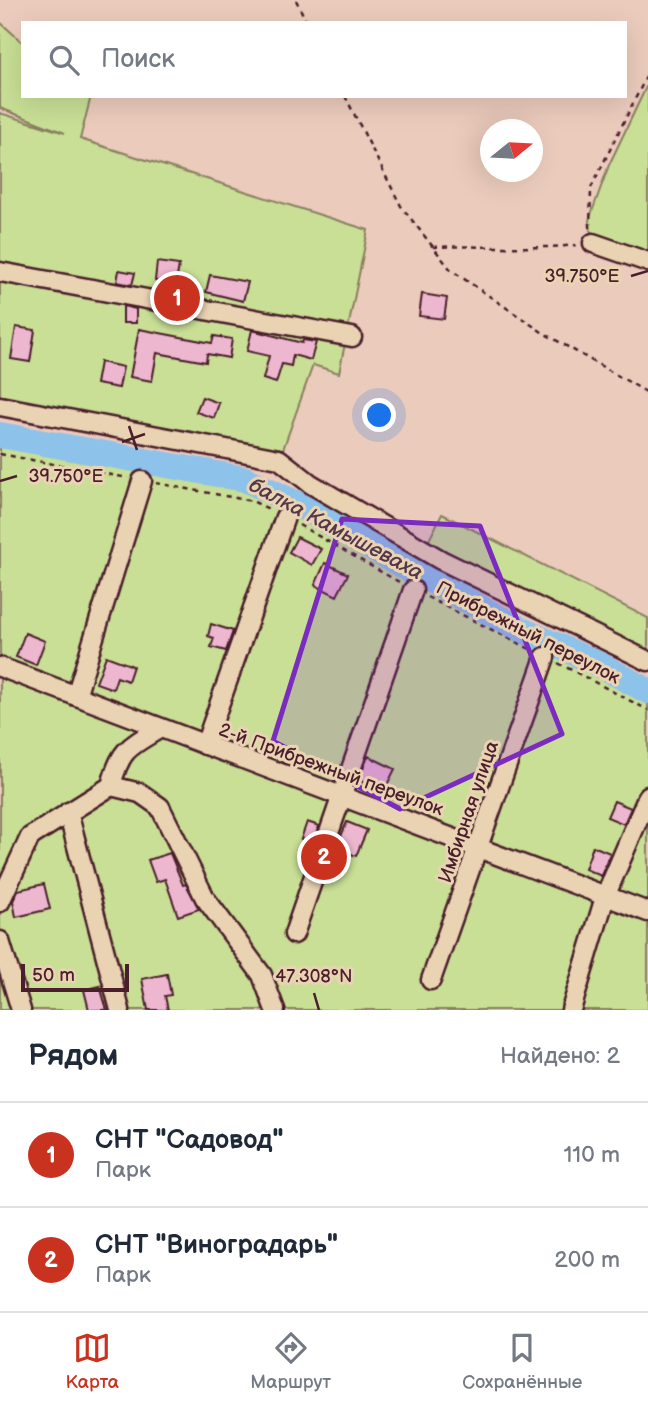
<!DOCTYPE html>
<html lang="ru">
<head>
<meta charset="utf-8">
<style>
  :root { --surface:#fff; --page:#f6f6f7; --text:#1f2937; --muted:#747a83; --line:#e0e1e3; --accent:#c8321e }
  body { margin:0; font-family:"Balsamiq Sans",sans-serif; background:var(--page); color:var(--text) }
  .compass { position:absolute; left:480px; top:119px; width:63px; height:63px; border-radius:50%; background:var(--surface); box-shadow:0 7px 28px #0002; rotate:72deg }
  .scale { position:absolute; left:21px; bottom:18px; width:108px; box-sizing:border-box; padding-left:7px; border:4px solid #4a1f2b; border-top:0; font-size:19px; line-height:24px; white-space:nowrap; color:#4a1f2b; -webkit-text-stroke:5px #ead3b3; paint-order:stroke }
  .you { position:absolute; left:380px; top:416px; width:24px; height:24px; margin:-18px; border:5px solid #fff; border-radius:50%; background:#1a73e8; box-shadow:0 0 0 10px #1a73e833 }
  .badge { display:grid; place-items:center; width:46px; height:46px; border-radius:50%; background:var(--accent); color:#fff; font-size:23px; font-weight:700 }
  .pin { position:absolute; translate:-50% -50%; border:4px solid #fff; box-shadow:0 2px 7px #0006 }
  .list { margin:0; padding:0; list-style:none }
  h2 { display:flex; justify-content:space-between; align-items:center; height:91px; margin:0; padding:0 28px; font-size:30px }
  h2 small { font-size:23px; font-weight:400; color:var(--muted) }
  .list li { display:grid; grid-template-columns:46px 1fr auto; gap:21px; align-items:center; box-sizing:border-box; height:105px; padding:0 28px; border-top:2px solid var(--line) }
  .list b { display:block; font-size:26px; white-space:nowrap }
  .list p { margin:0; font-size:23px; white-space:nowrap; color:var(--muted) }
  .list em { font-size:23px; font-style:normal; color:var(--muted) }
  .icon { flex:none; width:38px; height:38px; fill:none; stroke:currentColor; stroke-width:2; stroke-linecap:round; stroke-linejoin:round }
  .map { position:relative; flex:none; width:648px; height:1010px; overflow:hidden }
  .search { position:absolute; background:var(--surface); box-shadow:0 7px 28px #0002; left:21px; right:21px; top:21px; height:77px; display:flex; align-items:center; gap:18px; box-sizing:border-box; padding:0 24px; border-radius:0px; color:var(--muted); font-size:26px }
  .sheet { height:301px; background:var(--surface) }
  nav { display:flex; justify-content:space-around; align-items:center; box-sizing:border-box; height:98px; border-top:2px solid var(--line); background:var(--surface); font-size:19px; color:var(--muted) }
  nav a { display:grid; justify-items:center; gap:4px }
  nav .on { color:var(--accent) }
  .map>svg:first-child { display:block }
</style>
</head>
<body>
<div class="map">
<svg width="648" height="1010" viewBox="0 0 648 1010">
  <rect width="100%" height="100%" fill="#ebcbbc"/>
  <filter id="ink" filterUnits="userSpaceOnUse"><feTurbulence type="fractalNoise" baseFrequency=".0143" numOctaves="2"/><feDisplacementMap in="SourceGraphic" scale="14" xChannelSelector="R" yChannelSelector="G"/><feConvolveMatrix kernelMatrix="1 2 1 2 8 2 1 2 1" color-interpolation-filters="sRGB"/></filter>
  <g filter="url(#ink)">
    <!-- green -->
    <g fill="#c8df95" stroke="#897f60" stroke-width="2">
      <path d="M0 22 23 43V96H91L80 139 368 230 339 373 313 365 281 455 247 443 0 399V113L65 133 0 108Z"/>
      <path d="M648 83V254L593 243 589 220 609 165Z"/>
      <path d="M0 435 241 489 297 511 648 703V1010H0Z"/>
      <path d="M442 514 648 618V654L428 542Z"/>
    </g>
    <g fill="none" stroke-linecap="round" stroke-linejoin="round">
      <!-- river -->
      <path stroke="#8dc2ea" stroke-width="26" d="M0 435 245 479 299 505 400 564 520 629 596 663 648 691"/>
    </g>
    <!-- building -->
    <g fill="#edb7d0" stroke="#4a1f2b" stroke-width="2">
      <path d="M157 262 179 265 176 284 155 281Z"/>
      <path d="M119 270 135 273 132 285 117 282Z"/>
      <path d="M210 275 248 282 243 301 206 292Z"/>
      <path d="M422 294 447 298 444 319 419 316Z"/>
      <path d="M123 306 136 309V323H123Z"/>
      <path d="M16 327 35 330 30 362 11 359Z"/>
      <path d="M139 329 212 343 214 336 232 339 229 358 207 354 206 362 157 353 152 381 130 377Z"/>
      <path d="M252 330 302 343 303 340 316 342 311 360 293 355 291 366 282 364 276 383 263 379 269 356 247 351Z"/>
      <path d="M100 362 123 367 119 388 96 384Z"/>
      <path d="M202 397 219 403 214 418 196 412Z"/>
      <path d="M297 537 321 549 312 565 289 552Z"/>
      <path d="M325 563 348 574 337 596 315 585Z"/>
      <path d="M211 624 233 631 226 651 211 647 214 638 208 636Z"/>
      <path d="M25 633 45 641 36 665 16 657Z"/>
      <path d="M106 656 133 666 128 681 117 677 113 689 96 683Z"/>
      <path d="M368 756 395 769 383 793 359 780Z"/>
      <path d="M614 801 631 808 624 824 607 817Z"/>
      <path d="M307 822 319 826 313 843 301 839Z"/>
      <path d="M347 822 367 830 356 856 336 848Z"/>
      <path d="M593 846 610 853 601 876 585 869Z"/>
      <path d="M170 853 183 885 186 884 199 909 178 916 165 879 156 882 148 860Z"/>
      <path d="M44 884 50 909 16 917 13 901 18 890Z"/>
      <path d="M167 974 171 995 165 996 168 1010H148L142 979Z"/>
      <path d="M100 986 107 1010H89L84 990Z"/>
    </g>
    <g fill="none" stroke-linecap="round" stroke-linejoin="round">
      <!-- minor casing -->
      <g stroke="#4a1f2b" stroke-width="23">
        <g id="minor">
          <path d="M593 243 648 262"/>
          <path d="M0 272 352 337"/>
          <path d="M0 406 279 459 311 484 441 560 648 661"/>
          <path d="M0 667 648 912"/>
          <path d="M76 696 142 481"/>
          <path d="M205 745 285 517"/>
          <path d="M111 786 140 793 160 807 205 898 262 975 275 1010"/>
          <path d="M68 812 120 1010"/>
          <path d="M0 902 30 837 111 786C120 750 128 747 159 729"/>
          <path d="M294 934 413 590"/>
          <path d="M0 941 21 1010"/>
          <path d="M431 980 545 657"/>
          <path d="M571 1010 605 897 648 796"/>
        </g>
      </g>
      <!-- path -->
      <g stroke="#4a1f2b" stroke-width="2.5" stroke-dasharray="5 5" stroke-linecap="butt">
        <path d="M296 0 307 23"/>
        <path d="M345 96 401 206 451 270 542 332 648 393"/>
        <path d="M590 228 591 188 648 73"/>
        <path d="M433 247C481 245 529 250 576 245"/>
        <path d="M0 454 128 478"/>
        <path d="M156 483 252 501 271 510"/>
        <path d="M299 525 399 582"/>
        <path d="M427 597 530 649"/>
        <path d="M558 663 648 710"/>
      </g>
      <!-- minor -->
      <use href="#minor" stroke="#ead3b3" stroke-width="18"/>
    </g>
  </g>
  <!-- marked area -->
  <path fill="#7b2cbf" fill-opacity="0.2" stroke="#7b2cbf" stroke-width="5" stroke-linejoin="round" d="M342 519 480 526 562 734 400 809 273 741Z"/>
  <!-- ticks -->
  <path fill="none" stroke="#4a1f2b" stroke-width="2.5" d="M631 276 648 271M129 426 137 450M122 442 145 434M0 481 17 476M314 993 319 1010"/>
  <g text-anchor="middle" dominant-baseline="central" stroke-width="6" stroke-linejoin="round" paint-order="stroke">
    <!-- street labels -->
    <g font-size="19" fill="#4a1f2b" stroke="#ead3b3">
      <text transform="translate(528 633) rotate(27)">Прибрежный переулок</text>
      <text transform="translate(331 770) rotate(20)">2-й Прибрежный переулок</text>
      <text transform="translate(469 812) rotate(-71)">Имбирная улица</text>
    </g>
    <!-- water labels -->
    <g font-size="21" font-style="italic" fill="#543748" stroke="#ead3b3">
      <text transform="translate(336 529) rotate(28)">балка Камышеваха</text>
    </g>
  </g>
  <g font-size="18" text-anchor="middle" fill="#4a1f2b" stroke="#ead3b3" stroke-width="6" stroke-linejoin="round" paint-order="stroke">
    <text x="582" y="282">39.750°E</text>
    <text x="66" y="482">39.750°E</text>
    <text x="314" y="982">47.308°N</text>
  </g>
</svg>
<svg class="compass" viewBox="-18 -18 36 36"><path d="M0-13l5 13h-10z" fill="#e53935"/><path d="M0 13l5-13h-10z" fill="#747a83"/></svg>
<div class="scale">50 m</div>
<div class="you"></div>
<div class="pin badge" style="left:177px;top:298px">1</div>
<div class="pin badge" style="left:324px;top:857px">2</div>
<div class="search"><svg class="icon" aria-label="search" viewBox="0 0 24 24"><circle cx="10" cy="10" r="6"/><path d="M15 15l6 6"/></svg>Поиск</div>
</div>
<section class="sheet">
<h2>Рядом<small>Найдено: 2</small></h2>
<ul class="list">
<li><span class="badge">1</span><div><b>СНТ &quot;Садовод&quot;</b><p>Парк</p></div><em>110 m</em></li>
<li><span class="badge">2</span><div><b>СНТ &quot;Виноградарь&quot;</b><p>Парк</p></div><em>200 m</em></li>
</ul>
</section>
<nav>
<a class="on"><svg class="icon" aria-label="map" viewBox="0 0 24 24"><path d="M3 6l6-2 6 2 6-2v14l-6 2-6-2-6 2zM9 4v14M15 6v14"/></svg>Карта</a>
<a><svg class="icon" aria-label="directions" viewBox="0 0 24 24"><path d="M12 3l9 9-9 9-9-9zM9 14v-3h6M13 9l2 2-2 2"/></svg>Маршрут</a>
<a><svg class="icon" aria-label="saved" viewBox="0 0 24 24"><path d="M7 4h10v16l-5-4-5 4z"/></svg>Сохранённые</a>
</nav>
</body>
</html>
